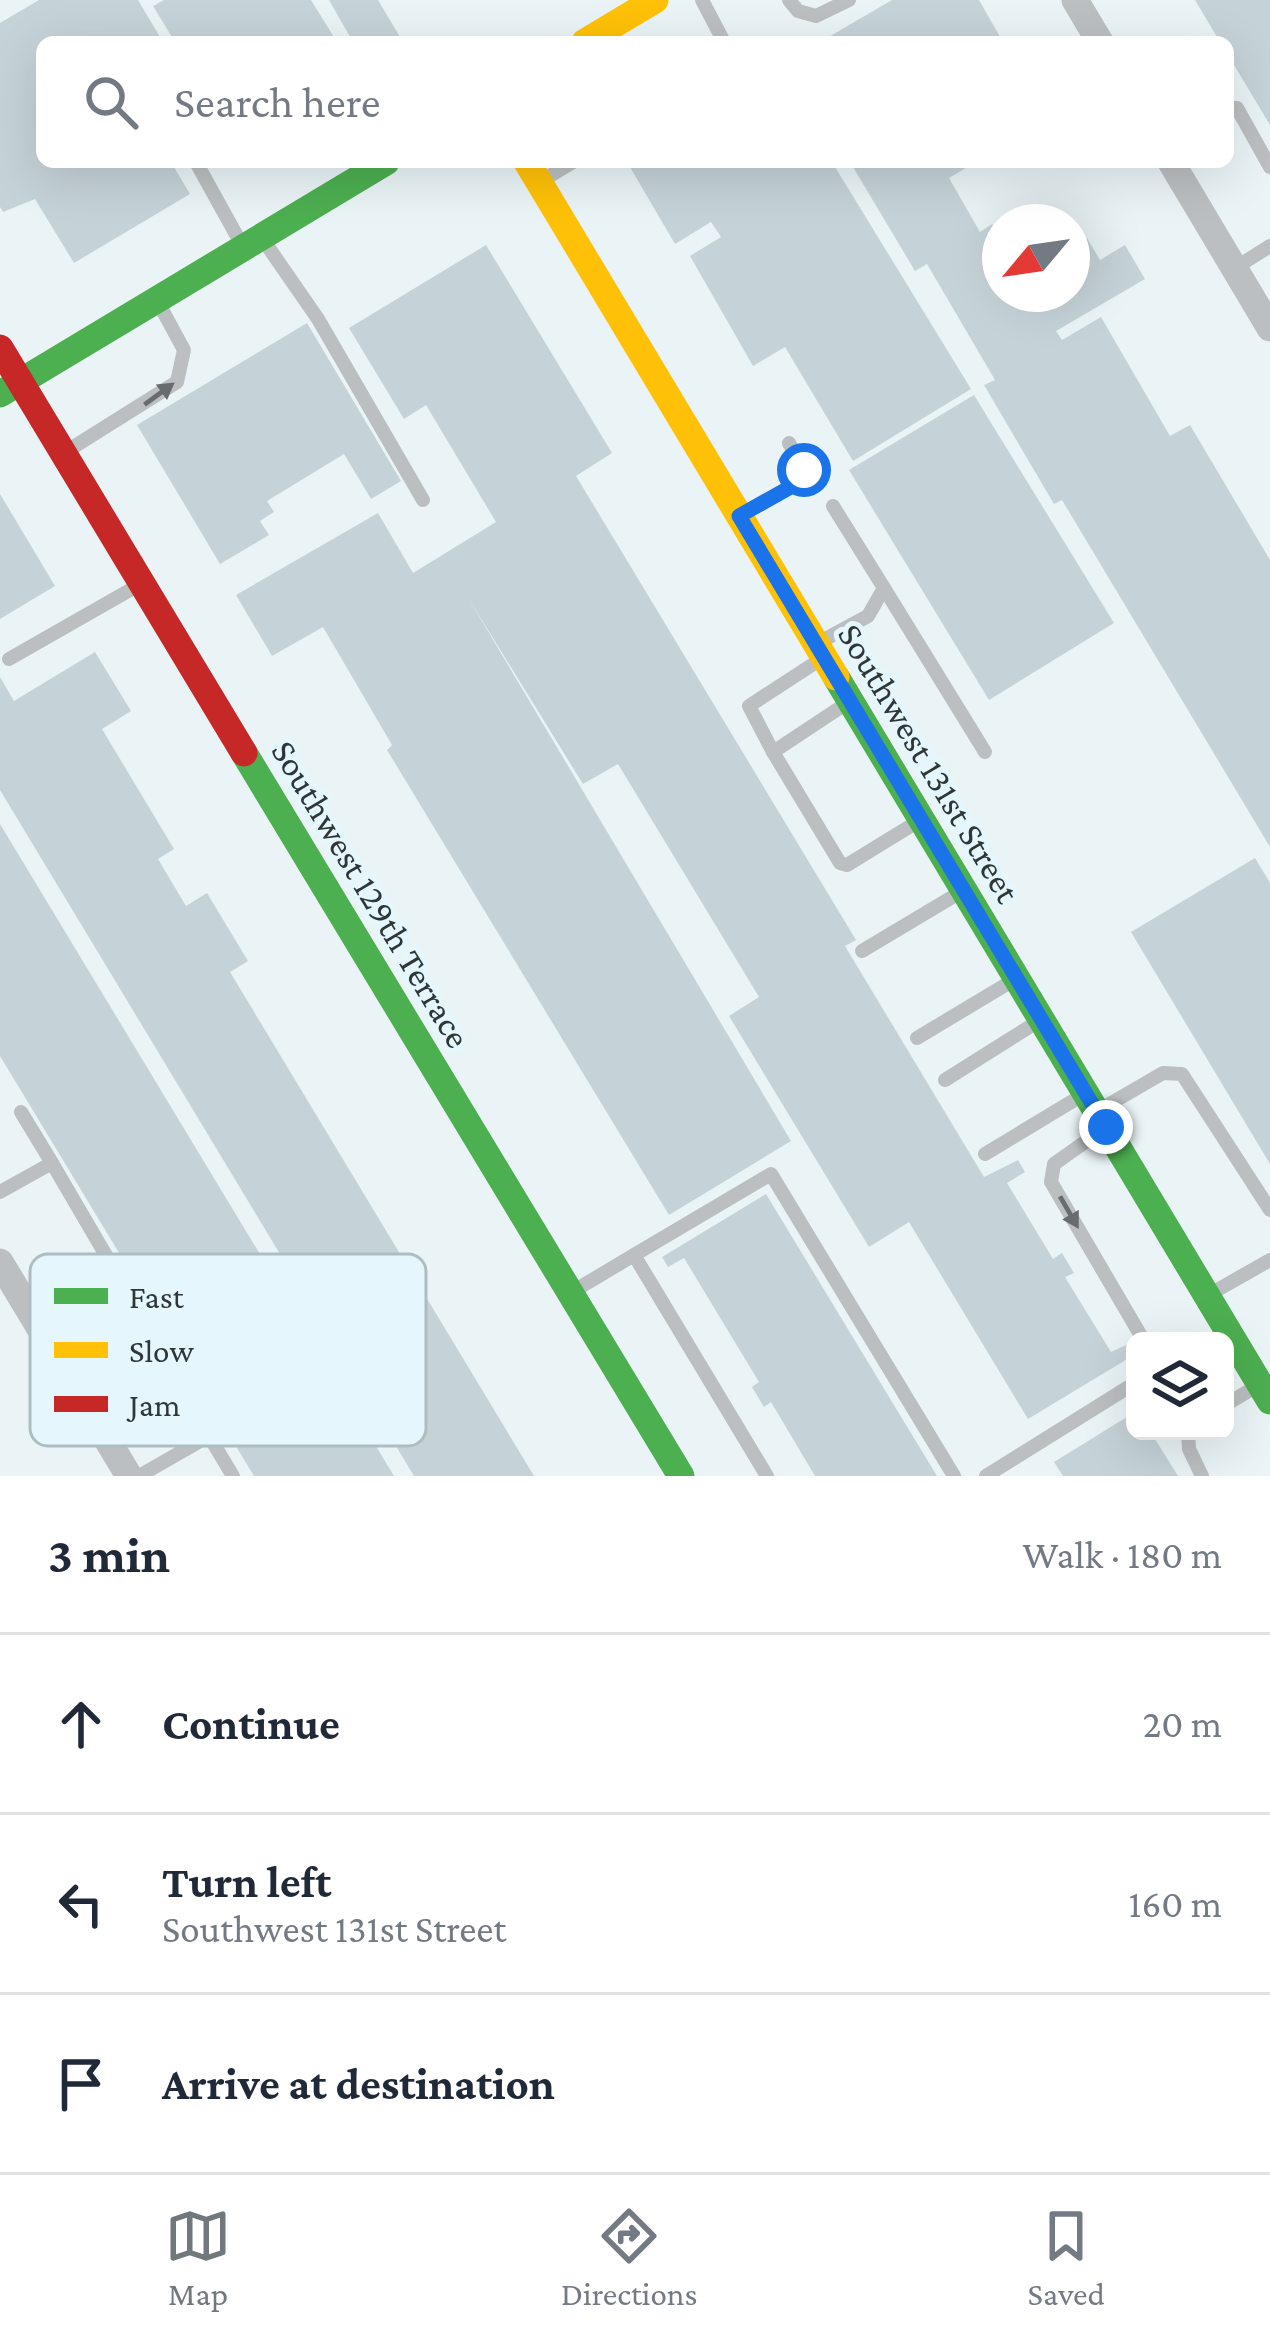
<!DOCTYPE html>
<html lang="en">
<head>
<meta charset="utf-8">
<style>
  :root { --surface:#fff; --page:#f6f6f7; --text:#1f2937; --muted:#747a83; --line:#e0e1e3; --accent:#70787b }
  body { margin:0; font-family:"Crimson Pro",serif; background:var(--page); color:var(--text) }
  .controls { position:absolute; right:36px; bottom:36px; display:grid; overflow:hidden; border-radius:18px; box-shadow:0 12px 48px #0002 }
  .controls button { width:108px; height:108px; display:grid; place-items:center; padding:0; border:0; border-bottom:3px solid var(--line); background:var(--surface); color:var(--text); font:60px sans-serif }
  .compass { position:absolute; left:982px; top:204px; width:108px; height:108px; border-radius:50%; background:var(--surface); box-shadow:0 12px 48px #0002; rotate:241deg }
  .stop { position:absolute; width:36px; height:36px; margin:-27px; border:9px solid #1a73e8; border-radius:50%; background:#fff }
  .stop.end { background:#1a73e8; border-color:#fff; box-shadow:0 3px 12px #0008 }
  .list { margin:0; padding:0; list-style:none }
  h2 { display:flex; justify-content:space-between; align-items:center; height:156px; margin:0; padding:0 48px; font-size:51px }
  h2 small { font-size:39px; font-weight:400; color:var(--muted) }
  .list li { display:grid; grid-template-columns:78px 1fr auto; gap:36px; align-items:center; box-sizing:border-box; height:180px; padding:0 48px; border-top:3px solid var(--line) }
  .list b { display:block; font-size:45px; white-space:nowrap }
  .list p { margin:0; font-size:39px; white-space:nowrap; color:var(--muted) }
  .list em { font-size:39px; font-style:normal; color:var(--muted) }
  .icon { flex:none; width:66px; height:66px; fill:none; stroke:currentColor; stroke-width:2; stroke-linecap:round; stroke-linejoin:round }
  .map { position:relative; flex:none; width:1270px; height:1476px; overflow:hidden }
  .search { position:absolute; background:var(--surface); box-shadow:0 12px 48px #0002; left:36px; right:36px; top:36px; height:132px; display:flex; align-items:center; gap:30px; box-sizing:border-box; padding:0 42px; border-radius:18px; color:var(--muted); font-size:45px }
  .sheet { height:696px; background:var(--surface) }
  nav { display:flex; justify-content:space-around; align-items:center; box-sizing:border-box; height:168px; border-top:3px solid var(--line); background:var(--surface); font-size:33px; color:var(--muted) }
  nav a { display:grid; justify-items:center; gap:6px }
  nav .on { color:var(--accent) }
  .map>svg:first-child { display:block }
</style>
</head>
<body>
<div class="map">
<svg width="1270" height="1476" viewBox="0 0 1270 1476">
  <rect width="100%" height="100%" fill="#eaf4f7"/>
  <!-- building -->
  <g fill="#c5d2d7">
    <path d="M39 0H138L163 42H42V162H171L190 194 74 263 35 199 3 212 0 207V23Z"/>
    <path d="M164 0H311L337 42H175L153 6Z"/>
    <path d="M329 0H378L403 42H353Z"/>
    <path d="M892 0H979L1003 42H820Z"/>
    <path d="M1195 0H1270V125L1228 55V42H1220Z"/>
    <path d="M627 162H832L971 389 853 461 785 347 753 366 690 256 721 237 711 222 675 244Z"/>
    <path d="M850 162H976L949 178 980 232 992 224 1000 237V294H1072V247L1087 238 1100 260 1125 245 1145 279 1056 331 1062 340 1101 317 1170 436 1190 425 1270 560V847L1062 500 1054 504 984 385 995 380 927 264 915 271Z"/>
    <path d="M486 245 612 453 576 476 856 940 845 946 984 1177 1018 1160 1025 1172 1007 1183 1053 1259 1062 1253 1074 1273 1065 1277 1111 1352 1128 1344 1134 1355 1028 1419 909 1222 869 1247 729 1016 759 997 618 764 583 784 467 596 791 1141 669 1215 387 750 392 745 323 627 272 656 236 595 378 513 413 573 496 522 426 405 404 419 349 328Z"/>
    <path d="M307 323 401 481 371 499 344 454 267 501 274 512 260 521 269 535 220 564 137 425Z"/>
    <path d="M974 395 1114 623 989 700 849 470Z"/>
    <path d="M0 494 55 586 0 619Z"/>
    <path d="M95 652 131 711 102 729 174 849 158 859 186 906 207 893 248 961 230 972 534 1476H414L0 790V677L14 701Z"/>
    <path d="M0 824 394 1476H254L0 1056Z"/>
    <path d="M1255 858 1270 883V1164L1131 932Z"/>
    <path d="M766 1194 937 1476H815L771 1402 764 1407 752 1387 759 1382 684 1258 668 1267 662 1257Z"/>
    <path d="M1135 1412V1431H1150L1178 1476H1063L1054 1462Z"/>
  </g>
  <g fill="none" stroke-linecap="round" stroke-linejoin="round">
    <!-- lane -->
    <g stroke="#bbbfc1" stroke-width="14">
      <path d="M702 0 724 42"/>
      <path d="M789 0 798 11 816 16 849 0"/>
      <path d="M1228 108H1237L1270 167"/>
      <path d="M196 162 243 247"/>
      <path d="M543 180 573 162"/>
      <path d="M264 241 318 319 423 500"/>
      <path d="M1235 268 1270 246"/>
      <path d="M67 451 177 382 184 350 158 302"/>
      <path d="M743 514 796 484 804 470 789 443"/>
      <path d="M884 588 985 752"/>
      <path d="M820 642 868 616 884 588 833 506"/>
      <path d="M9 659 137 586"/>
      <path d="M847 703 773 752 840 863 847 865 917 822"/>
      <path d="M773 752 749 706 821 659"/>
      <path d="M862 951 959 893"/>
      <path d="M917 1038 1012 981"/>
      <path d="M945 1080 1037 1022"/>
      <path d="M1101 1109 1163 1073 1182 1074 1270 1210"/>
      <path d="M21 1112 52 1163"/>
      <path d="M1102 1130 1054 1164 1051 1182 1144 1341"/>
      <path d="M985 1154 1081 1096"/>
      <path d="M0 1192 52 1163 121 1281 39 1327"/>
      <path d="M121 1281 149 1328"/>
      <path d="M572 1292 634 1255"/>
      <path d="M1212 1293 1270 1260"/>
      <path d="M79 1394 159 1349 209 1436 139 1476"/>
      <path d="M1225 1405 1257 1386"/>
      <path d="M1188 1431 1189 1449 1202 1476"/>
      <path d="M209 1436 233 1476"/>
      <path d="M767 1476 634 1255 771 1174 954 1476"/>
      <path d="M986 1476 1135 1383"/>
    </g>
    <!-- street -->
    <g stroke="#bbbfc1" stroke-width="27">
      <path d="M1075 0 1100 42"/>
      <path d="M1171 162 1270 328"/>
      <path d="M0 1262 129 1476"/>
    </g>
    <!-- fast -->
    <g stroke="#4caf50" stroke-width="27">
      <path d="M0 394 386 162"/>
      <path d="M836 677 1270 1401"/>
      <path d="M244 753 681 1476"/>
    </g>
    <!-- slow -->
    <g stroke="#ffc107" stroke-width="27">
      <path d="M585 42 655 0"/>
      <path d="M527 162 836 677"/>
    </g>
    <!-- jam -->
    <path stroke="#c62828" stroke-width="27" d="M0 348 244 753"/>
  </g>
  <!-- one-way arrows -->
  <defs><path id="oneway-solid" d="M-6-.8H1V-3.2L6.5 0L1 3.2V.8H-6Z" transform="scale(3)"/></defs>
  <g fill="#676d6f">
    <use href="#oneway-solid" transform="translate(159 394) rotate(-36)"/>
    <use href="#oneway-solid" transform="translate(1069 1212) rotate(60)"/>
  </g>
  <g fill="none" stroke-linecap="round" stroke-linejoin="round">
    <!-- route -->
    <path stroke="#1a73e8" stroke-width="15" d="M804 470 796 484 739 516 1106 1127"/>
  </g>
  <g text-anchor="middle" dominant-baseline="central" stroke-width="10" stroke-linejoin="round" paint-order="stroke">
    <!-- street labels -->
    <g font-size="36" fill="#2f3638" stroke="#e5f7fc">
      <text transform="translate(929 763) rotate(59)">Southwest 131st Street</text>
      <text transform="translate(371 894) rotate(59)">Southwest 129th Terrace</text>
    </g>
  </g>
  <!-- legend -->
  <rect x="30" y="1254" width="396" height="192" rx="18" fill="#e5f7fc" stroke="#aebdc1" stroke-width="3"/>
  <rect x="54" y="1288" width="54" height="16" fill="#4caf50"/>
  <rect x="54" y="1342" width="54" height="16" fill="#ffc107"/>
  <rect x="54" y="1396" width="54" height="16" fill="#c62828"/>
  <g font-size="33" fill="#2f3638">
    <text x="129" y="1308">Fast</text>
    <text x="129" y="1362">Slow</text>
    <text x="129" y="1416">Jam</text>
  </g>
</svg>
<div class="controls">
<button><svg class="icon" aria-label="layers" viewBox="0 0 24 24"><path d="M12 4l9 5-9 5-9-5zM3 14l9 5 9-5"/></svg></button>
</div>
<svg class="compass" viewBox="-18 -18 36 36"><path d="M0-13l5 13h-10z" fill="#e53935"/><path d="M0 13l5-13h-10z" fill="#747a83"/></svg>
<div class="stop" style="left:804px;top:470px"></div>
<div class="stop end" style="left:1106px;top:1127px"></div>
<div class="search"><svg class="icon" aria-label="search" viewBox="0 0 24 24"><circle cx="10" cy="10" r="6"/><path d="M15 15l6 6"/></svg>Search here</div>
</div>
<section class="sheet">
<h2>3 min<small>Walk · 180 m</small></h2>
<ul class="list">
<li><svg class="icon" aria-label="ahead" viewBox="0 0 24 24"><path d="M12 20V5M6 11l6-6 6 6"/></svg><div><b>Continue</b></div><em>20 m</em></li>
<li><svg class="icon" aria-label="left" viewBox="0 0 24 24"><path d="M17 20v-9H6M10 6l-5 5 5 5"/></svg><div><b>Turn left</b><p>Southwest 131st Street</p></div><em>160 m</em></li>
<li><svg class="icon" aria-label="arrive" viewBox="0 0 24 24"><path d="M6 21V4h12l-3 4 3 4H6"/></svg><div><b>Arrive at destination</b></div></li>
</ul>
</section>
<nav>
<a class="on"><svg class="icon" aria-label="map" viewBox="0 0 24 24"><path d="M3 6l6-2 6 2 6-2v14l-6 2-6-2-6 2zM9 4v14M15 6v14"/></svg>Map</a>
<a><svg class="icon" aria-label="directions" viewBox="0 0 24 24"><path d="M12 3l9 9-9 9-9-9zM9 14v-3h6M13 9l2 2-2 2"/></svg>Directions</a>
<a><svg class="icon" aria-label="saved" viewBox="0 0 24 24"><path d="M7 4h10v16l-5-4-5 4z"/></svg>Saved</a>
</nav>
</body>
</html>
